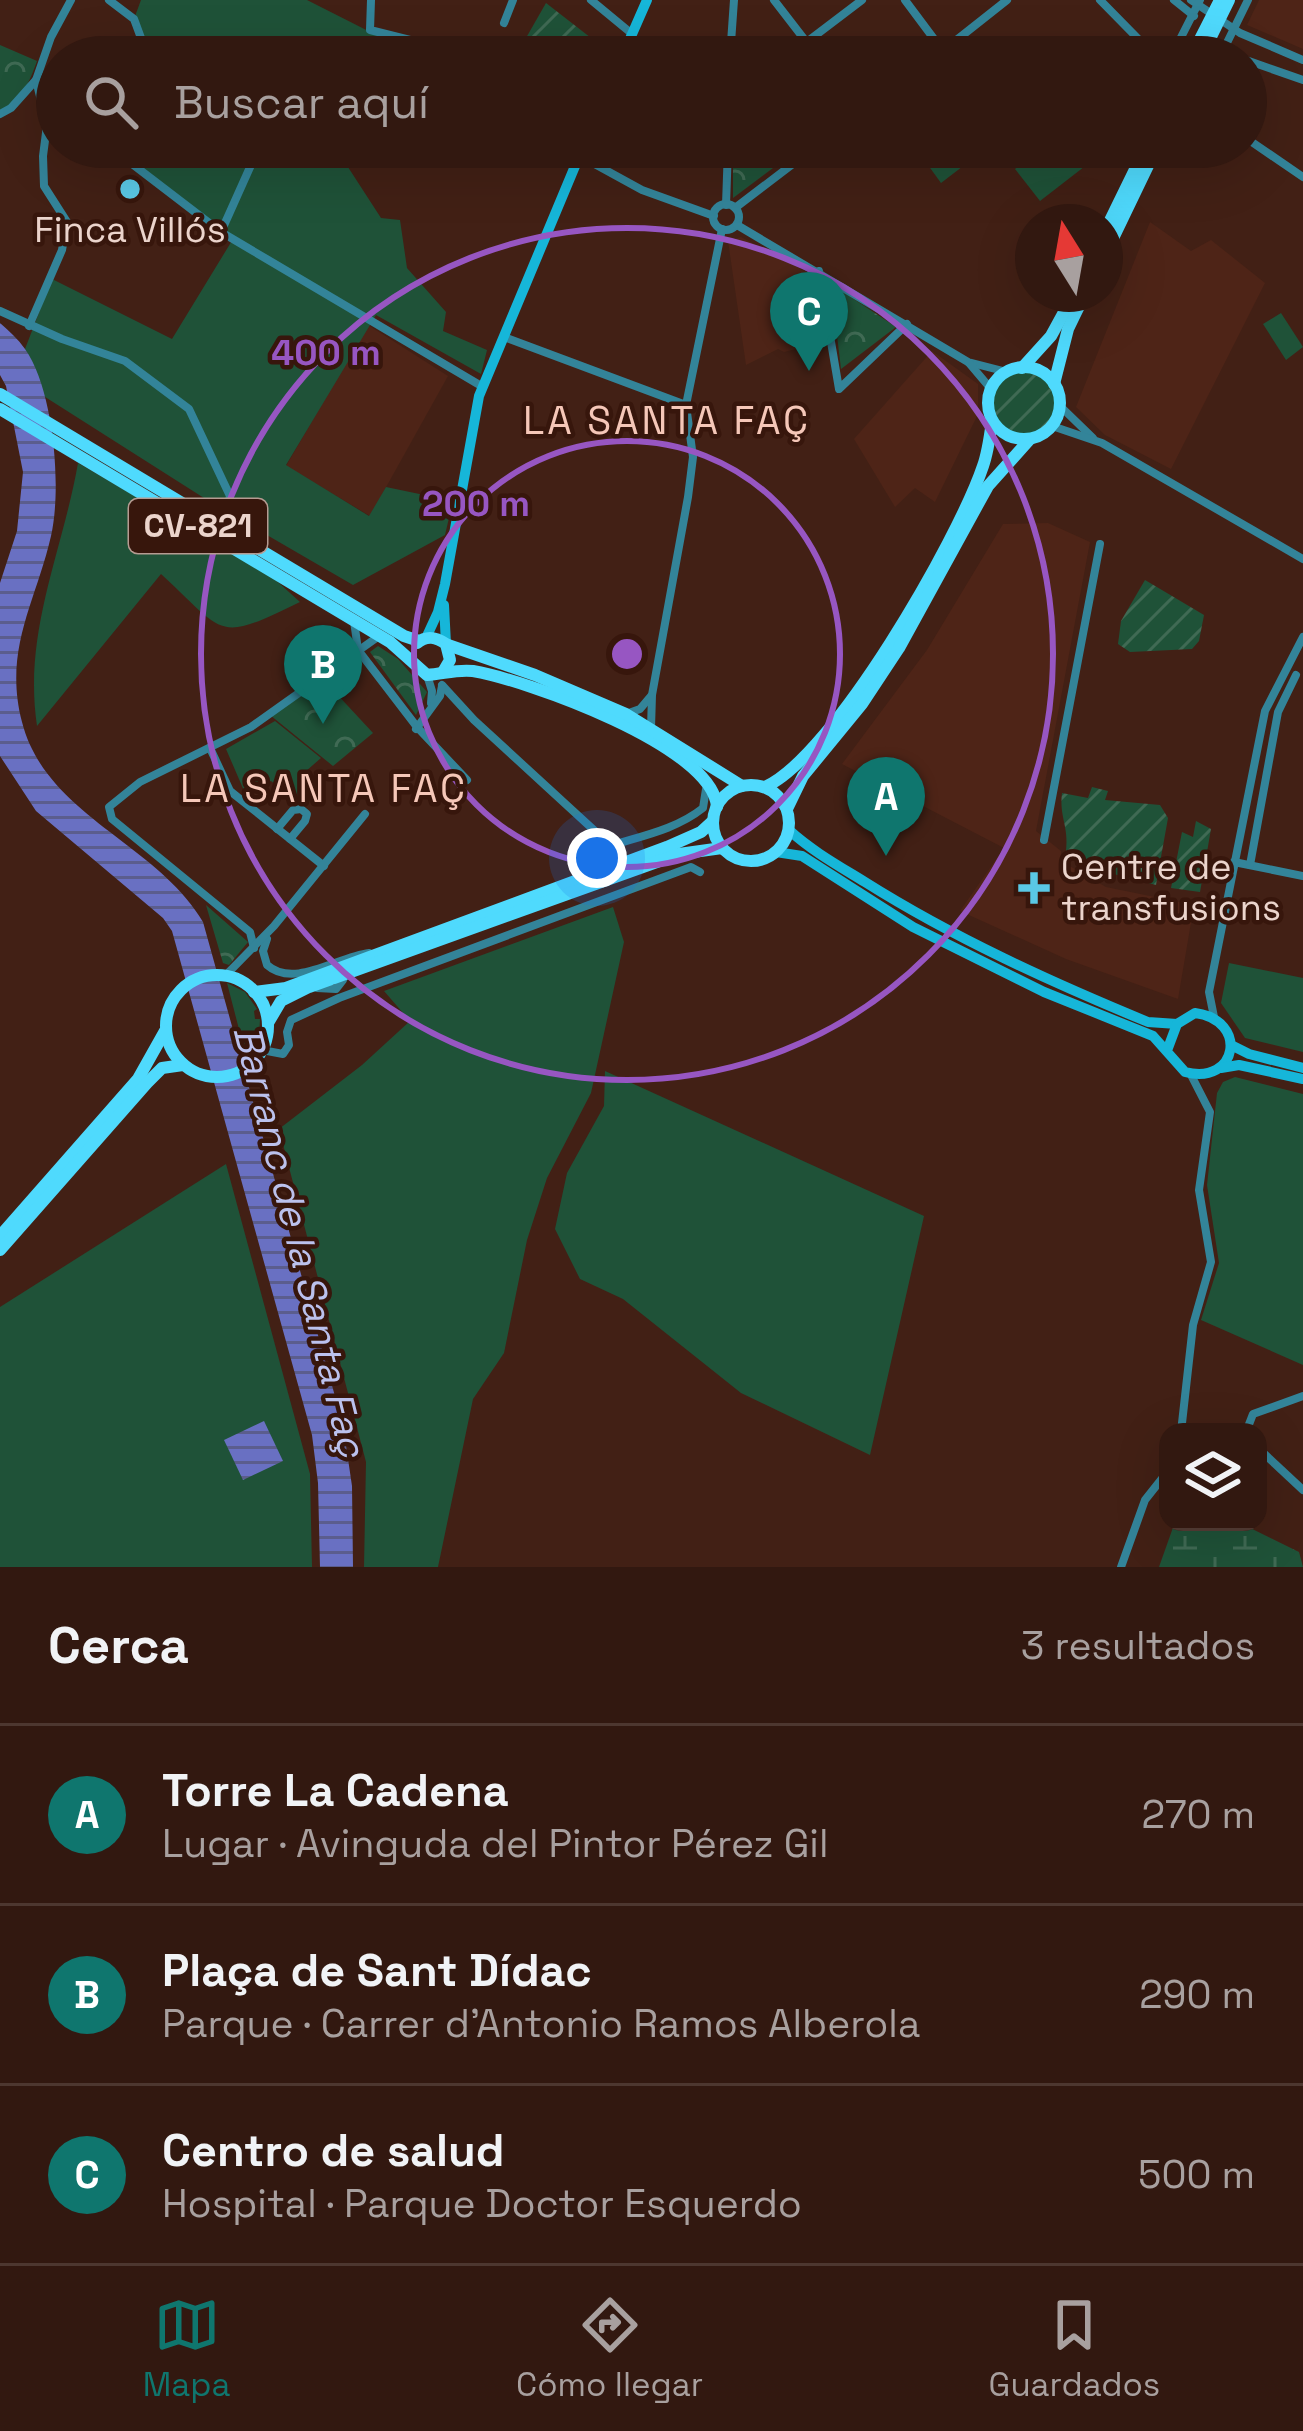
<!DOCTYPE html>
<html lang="es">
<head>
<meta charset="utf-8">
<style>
  :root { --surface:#321810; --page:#3d251e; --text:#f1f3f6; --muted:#a8a09f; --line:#4d3730; --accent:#0f766e }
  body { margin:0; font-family:"Space Grotesk",sans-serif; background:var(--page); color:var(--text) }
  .controls { position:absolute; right:36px; bottom:36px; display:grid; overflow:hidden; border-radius:24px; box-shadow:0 12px 48px #0002 }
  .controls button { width:108px; height:108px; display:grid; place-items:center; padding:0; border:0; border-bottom:3px solid var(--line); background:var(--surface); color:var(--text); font:60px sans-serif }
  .compass { position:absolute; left:1015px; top:204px; width:108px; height:108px; border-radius:50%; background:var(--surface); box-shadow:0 12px 48px #0002; rotate:349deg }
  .you { position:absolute; left:597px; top:858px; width:42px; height:42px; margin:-30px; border:9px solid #fff; border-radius:50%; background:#1a73e8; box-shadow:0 0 0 18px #1a73e833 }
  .badge { display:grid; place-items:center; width:78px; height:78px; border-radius:50%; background:var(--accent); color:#fff; font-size:39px; font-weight:700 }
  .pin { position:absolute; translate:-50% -99px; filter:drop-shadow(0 3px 6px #0008) }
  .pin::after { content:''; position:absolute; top:63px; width:42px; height:36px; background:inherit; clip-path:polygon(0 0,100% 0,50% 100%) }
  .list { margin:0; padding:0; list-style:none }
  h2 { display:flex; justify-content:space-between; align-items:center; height:156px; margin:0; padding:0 48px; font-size:51px }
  h2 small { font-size:39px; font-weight:400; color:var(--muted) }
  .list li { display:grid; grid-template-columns:78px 1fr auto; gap:36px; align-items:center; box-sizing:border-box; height:180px; padding:0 48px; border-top:3px solid var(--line) }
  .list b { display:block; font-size:45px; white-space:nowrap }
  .list p { margin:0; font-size:39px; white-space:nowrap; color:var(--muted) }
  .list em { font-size:39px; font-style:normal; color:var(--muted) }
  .icon { flex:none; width:66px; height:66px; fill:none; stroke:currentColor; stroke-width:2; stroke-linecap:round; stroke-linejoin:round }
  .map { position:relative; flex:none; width:1303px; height:1567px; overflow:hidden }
  .search { position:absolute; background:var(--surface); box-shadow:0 12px 48px #0002; left:36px; right:36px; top:36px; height:132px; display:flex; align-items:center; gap:30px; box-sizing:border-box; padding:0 42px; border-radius:66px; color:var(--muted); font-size:45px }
  .sheet { height:696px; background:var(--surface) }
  nav { display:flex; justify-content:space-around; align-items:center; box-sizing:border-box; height:168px; border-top:3px solid var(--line); background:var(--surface); font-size:33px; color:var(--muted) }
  nav a { display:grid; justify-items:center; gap:6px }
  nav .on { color:var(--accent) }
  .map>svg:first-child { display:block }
</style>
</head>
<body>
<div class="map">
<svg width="1303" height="1567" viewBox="0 0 1303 1567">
  <defs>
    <pattern id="wetland-marsh" width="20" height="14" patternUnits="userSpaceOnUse" patternTransform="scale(3)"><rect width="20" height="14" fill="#1f5238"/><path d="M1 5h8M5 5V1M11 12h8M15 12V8" fill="none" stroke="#406a54"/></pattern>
    <pattern id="park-crowns" width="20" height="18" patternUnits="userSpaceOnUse" patternTransform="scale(3)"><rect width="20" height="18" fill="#1f5238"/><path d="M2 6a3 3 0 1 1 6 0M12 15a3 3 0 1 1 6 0" fill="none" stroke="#406a54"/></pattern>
    <pattern id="garden-furrows" width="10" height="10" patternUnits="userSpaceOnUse" patternTransform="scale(3)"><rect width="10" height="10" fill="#1f5238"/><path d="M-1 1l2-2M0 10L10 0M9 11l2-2" fill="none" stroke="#406a54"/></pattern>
    <pattern id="water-rules" width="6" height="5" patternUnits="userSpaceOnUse" patternTransform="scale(3)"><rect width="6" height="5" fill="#6970c2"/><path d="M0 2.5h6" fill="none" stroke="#5b5d8d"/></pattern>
  </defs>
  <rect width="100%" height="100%" fill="#422015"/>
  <!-- built -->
  <g fill="#4e2417">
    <path d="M1259 0H1303V49L1247 25Z"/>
    <path d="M1150 222 1191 251 1211 240 1265 283 1171 469 1105 435 1076 407Z"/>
    <path d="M741 237 814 276 820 311 796 349 784 352 778 349 746 365 728 241Z"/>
    <path d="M368 325 448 376 370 516 286 466Z"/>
    <path d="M932 351 978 384V414L935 502 915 488 895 507 854 439Z"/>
    <path d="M1048 523 1090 542 1036 831 1061 851V861L1106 887 1194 905 1178 999 1066 959 960 911 1004 848 842 764 927 650 1003 524Z"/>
  </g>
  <!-- grass -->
  <g fill="#1f5238">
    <path d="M141 0H307L390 42 376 57H148L134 19Z"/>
    <path d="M155 147H335L381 218 400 220 407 268 446 312 443 331 487 350 481 374 376 315 286 465 369 516 386 487 453 501 445 535 353 585 215 505 42 395 25 349 52 279 172 339 233 239 142 171Z"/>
    <path d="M915 147H988L941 183Z"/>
    <path d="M1044 147H1097L1102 153 1040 201 1015 169Z"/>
    <path d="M1281 313 1303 347 1286 360 1263 324Z"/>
    <path d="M78 463 269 574 300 602C216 643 227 635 161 574L37 726C23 632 62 554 78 463Z"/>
    <path d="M275 721 321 758 305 772 315 783 296 800 271 781 245 793 226 749Z"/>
    <path d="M613 907 624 942 591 1093 547 1178 527 1240 504 1353 473 1399 438 1567H364L366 1462 279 1129 362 1065 410 1021 384 991Z"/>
    <path d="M1229 963 1303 978V1052L1245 1038 1221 1003Z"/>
    <path d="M227 983 245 992 257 1009 254 1011 255 1019H260L259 1039 247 1060Z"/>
    <path d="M605 1071 924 1216 870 1455 741 1393 623 1299 580 1279 555 1229 567 1173 604 1106Z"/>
    <path d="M1235 1077 1303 1094V1365L1201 1320 1219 1263 1207 1185 1217 1093 1223 1082Z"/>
    <path d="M226 1164 310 1474 312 1567H0V1307Z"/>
  </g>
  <!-- wetland -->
  <path fill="url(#wetland-marsh)" d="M1175 1522H1238L1299 1552 1303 1567H1159Z"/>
  <!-- park -->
  <g fill="url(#park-crowns)">
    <path d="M0 45 37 61C30 81 20 104 0 113Z"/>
    <path d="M733 147H764L777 165 733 198Z"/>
    <path d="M831 284 896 327 841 369Z"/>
    <path d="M378 646 398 659 427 692 416 715 370 652Z"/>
    <path d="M321 677 373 733 333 766 270 715Z"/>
    <path d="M206 905 248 942 229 965 223 963Z"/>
  </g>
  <!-- garden -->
  <g fill="url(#garden-furrows)">
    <path d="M546 3 613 55 612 57H564L526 38Z"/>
    <circle cx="1024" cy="403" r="31"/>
    <path d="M1145 580 1204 615 1199 641 1192 649 1130 652 1118 644 1121 621Z"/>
    <path d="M1092 787 1108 791 1105 800 1160 805 1168 818 1156 885 1106 872 1066 851C1069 826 1059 817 1062 793L1088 798Z"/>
    <path d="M1196 821 1211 829 1200 892 1171 888 1182 832 1193 837Z"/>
  </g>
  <!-- water -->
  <g fill="url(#water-rules)">
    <path d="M0 323C9 331 18 339 25 349 54 390 62 488 51 536 36 602 3 649 22 722 46 816 157 843 203 922L343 1425 352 1486 353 1567H320L318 1483 312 1435 172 931 163 918 36 811 0 756V583L17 531 23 472 6 386 0 375Z"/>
    <path d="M264 1421 283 1461 243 1480 224 1440Z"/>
  </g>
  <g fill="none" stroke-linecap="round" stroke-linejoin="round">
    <!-- street -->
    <g stroke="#338499" stroke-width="8">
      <path d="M109 0 134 19 148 57"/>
      <path d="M371 0 370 30 478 57"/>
      <path d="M591 0 631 33"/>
      <path d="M774 0 818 57"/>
      <path d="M905 0 943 51"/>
      <path d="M1100 0 1156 57"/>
      <path d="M1174 0 1194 16"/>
      <path d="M1191 0 1240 33 1303 60"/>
      <path d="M504 23 513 0"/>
      <path d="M730 57 734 0"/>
      <path d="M787 57 862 0"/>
      <path d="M935 57 1007 0"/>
      <path d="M1171 57 1200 0"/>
      <path d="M1220 57 1248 0"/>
      <path d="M1246 60 1303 80"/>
      <path d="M0 114 11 108 36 80"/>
      <path d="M1246 138 1303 177"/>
      <path d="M110 147 221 232 483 387"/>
      <path d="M580 156 642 190 714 216"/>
      <circle cx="726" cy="217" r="13"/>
      <path d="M726 205 728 147"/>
      <path d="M735 208 815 147"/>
      <path d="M737 225 968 362 1007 372"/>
      <path d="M221 232 251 165 229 147"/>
      <path d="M819 271 839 389 907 324"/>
      <path d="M0 311 62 339 125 361 189 409 230 496 225 519 227 531"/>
      <path d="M29 326 62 250 67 222 44 186 43 156 47 125 36 80 51 37 71 0"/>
      <path d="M504 337 686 405"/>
      <path d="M969 363 991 389"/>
      <path d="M1060 406 1093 438"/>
      <path d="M1052 426 1102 443 1303 559"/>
      <path d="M354 621 358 650 417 727 467 780"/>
      <path d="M427 675 432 691 431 703"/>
      <path d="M442 685 474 720 596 832 616 844C646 835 678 828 703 808L706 789"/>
      <path d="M626 714 640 709 651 696"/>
      <path d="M651 728 652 695 688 497 693 457 686 405 722 229"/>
      <path d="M416 729 440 696 442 686"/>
      <path d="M210 748 230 791 324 866"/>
      <path d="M277 829 293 810 301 809 307 814 305 821 290 839"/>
      <path d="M1044 840 1100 544"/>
      <path d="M1234 862 1303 876"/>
      <path d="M1250 865 1278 712 1296 675"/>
      <path d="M267 939 263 951 267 965C294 989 337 957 369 953"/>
      <path d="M254 948 250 932 112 819 109 807 140 782 251 727 379 636"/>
      <path d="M225 976 274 926 365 814"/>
      <path d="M317 988 336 989 343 980"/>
      <path d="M1214 1017 1209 992 1265 711 1303 637"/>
      <path d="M262 1050 283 1054 289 1045 287 1032 291 1020 339 998 691 867 700 872"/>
      <path d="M1181 1432 1193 1325 1211 1262 1199 1190 1210 1112 1191 1075"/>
      <path d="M1246 1432 1253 1414 1303 1396"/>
      <path d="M1258 1448 1303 1490"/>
      <path d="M1121 1567 1145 1500 1168 1471"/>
    </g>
    <!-- secondary -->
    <g stroke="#16b6d9" stroke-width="10">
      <path d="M622 57 647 0"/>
      <path d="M444 605 446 644"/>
      <path d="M426 638 438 612 445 584 479 396 583 147"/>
      <path d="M789 830C812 851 839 866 865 882 954 938 1051 982 1148 1022L1177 1024"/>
      <path d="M776 852 802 856 913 927 1044 992 1153 1036 1185 1072C1238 1086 1249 1020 1195 1013L1177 1024 1168 1048"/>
      <path d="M1231 1045 1249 1054 1303 1068"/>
      <path d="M1221 1068 1239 1065 1303 1079"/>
    </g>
    <!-- primary -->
    <g stroke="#4fdafd" stroke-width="12">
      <path d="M1191 57 1220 0"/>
      <path d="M1201 57 1229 0"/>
      <path d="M1105 231 1146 147"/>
      <path d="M1105 255 1157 147"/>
      <circle cx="1024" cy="403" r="36"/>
      <path d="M1022 368 1051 336 1074 294"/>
      <path d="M1054 384 1068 329 1085 294"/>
      <path d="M0 394 404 636 419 641"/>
      <path d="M0 409 390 642 427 675C443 674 457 669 473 671 526 680 713 746 717 807"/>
      <path d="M417 643C427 635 436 637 446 644L450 660 443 672"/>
      <path d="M448 645 535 675 626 714 742 786"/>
      <circle cx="751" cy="823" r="38"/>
      <path d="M765 787C834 756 958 540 983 466 988 452 990 436 992 421"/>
      <path d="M787 809 803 776 862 704 899 648 988 486 1030 439"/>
      <circle cx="217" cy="1026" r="51"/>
      <path d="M254 992 286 988 667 847 701 832 713 821"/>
      <path d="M268 1023 281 1001 309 987 679 854 722 848"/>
      <path d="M0 1236 138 1079 165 1031"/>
      <path d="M0 1250 147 1083 162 1068 183 1065"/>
    </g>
  </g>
  <!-- distance rings -->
  <g fill="none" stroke="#9756c2" stroke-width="6">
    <circle cx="627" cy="654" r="213"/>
    <circle cx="627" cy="654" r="426"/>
  </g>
  <!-- markers -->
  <g fill="#5ac8e5" stroke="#37160c" stroke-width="4.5">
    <circle cx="130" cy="189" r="12"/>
    <path d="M1028 870h12v12h12v12h-12v12h-12v-12h-12v-12h12z"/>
  </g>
  <g text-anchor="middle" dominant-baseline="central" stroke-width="9" stroke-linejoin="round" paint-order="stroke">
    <!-- shield labels -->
    <rect fill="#37160c" stroke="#b59b92" stroke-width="3" x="129" y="499" width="138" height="54" rx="9"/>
    <g font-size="33" font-weight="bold" fill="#ebd4cc">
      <text x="198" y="526">CV-821</text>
    </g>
    <!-- poi labels -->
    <g font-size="36" fill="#ebd4cc" stroke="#37160c">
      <text x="130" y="230">Finca Villós</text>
      <text x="1061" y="867" text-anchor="start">Centre de<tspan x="1061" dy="41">transfusions</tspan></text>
    </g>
    <!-- neighbourhood labels -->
    <g font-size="39" letter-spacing="3" fill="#f5c7b8" stroke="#37160c">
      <text x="667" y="420">LA SANTA FAÇ</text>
      <text x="324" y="788">LA SANTA FAÇ</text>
    </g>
    <!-- water labels -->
    <g font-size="39" font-style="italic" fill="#bbc1ed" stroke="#37160c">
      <text transform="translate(300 1241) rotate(76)">Barranc de la Santa Faç</text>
    </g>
  </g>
  <circle cx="627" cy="654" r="18" fill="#9756c2" stroke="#37160c" stroke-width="6"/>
  <g font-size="36" text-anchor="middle" font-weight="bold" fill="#9756c2" stroke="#37160c" stroke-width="9" stroke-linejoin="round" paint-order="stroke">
    <text x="326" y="365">400 m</text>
    <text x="476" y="516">200 m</text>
  </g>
</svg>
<div class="controls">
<button><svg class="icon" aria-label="layers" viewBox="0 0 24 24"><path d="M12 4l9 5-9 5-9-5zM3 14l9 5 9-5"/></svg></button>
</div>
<svg class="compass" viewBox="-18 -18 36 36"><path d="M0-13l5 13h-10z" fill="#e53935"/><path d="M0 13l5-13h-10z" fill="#a8a09f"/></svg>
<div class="you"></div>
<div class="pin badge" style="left:886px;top:856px">A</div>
<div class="pin badge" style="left:323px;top:724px">B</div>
<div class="pin badge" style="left:809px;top:371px">C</div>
<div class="search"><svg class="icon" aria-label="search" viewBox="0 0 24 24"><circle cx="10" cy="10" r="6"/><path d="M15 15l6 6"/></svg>Buscar aquí</div>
</div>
<section class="sheet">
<h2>Cerca<small>3 resultados</small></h2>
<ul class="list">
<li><span class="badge">A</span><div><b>Torre La Cadena</b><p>Lugar · Avinguda del Pintor Pérez Gil</p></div><em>270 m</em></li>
<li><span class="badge">B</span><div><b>Plaça de Sant Dídac</b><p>Parque · Carrer d'Antonio Ramos Alberola</p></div><em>290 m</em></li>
<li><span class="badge">C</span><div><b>Centro de salud</b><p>Hospital · Parque Doctor Esquerdo</p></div><em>500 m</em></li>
</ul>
</section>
<nav>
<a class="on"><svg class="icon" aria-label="map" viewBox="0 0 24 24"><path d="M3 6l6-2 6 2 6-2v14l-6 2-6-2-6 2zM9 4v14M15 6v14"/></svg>Mapa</a>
<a><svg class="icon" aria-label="directions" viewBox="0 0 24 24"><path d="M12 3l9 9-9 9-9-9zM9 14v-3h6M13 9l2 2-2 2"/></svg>Cómo llegar</a>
<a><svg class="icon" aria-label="saved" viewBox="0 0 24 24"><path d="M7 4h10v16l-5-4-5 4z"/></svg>Guardados</a>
</nav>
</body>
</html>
